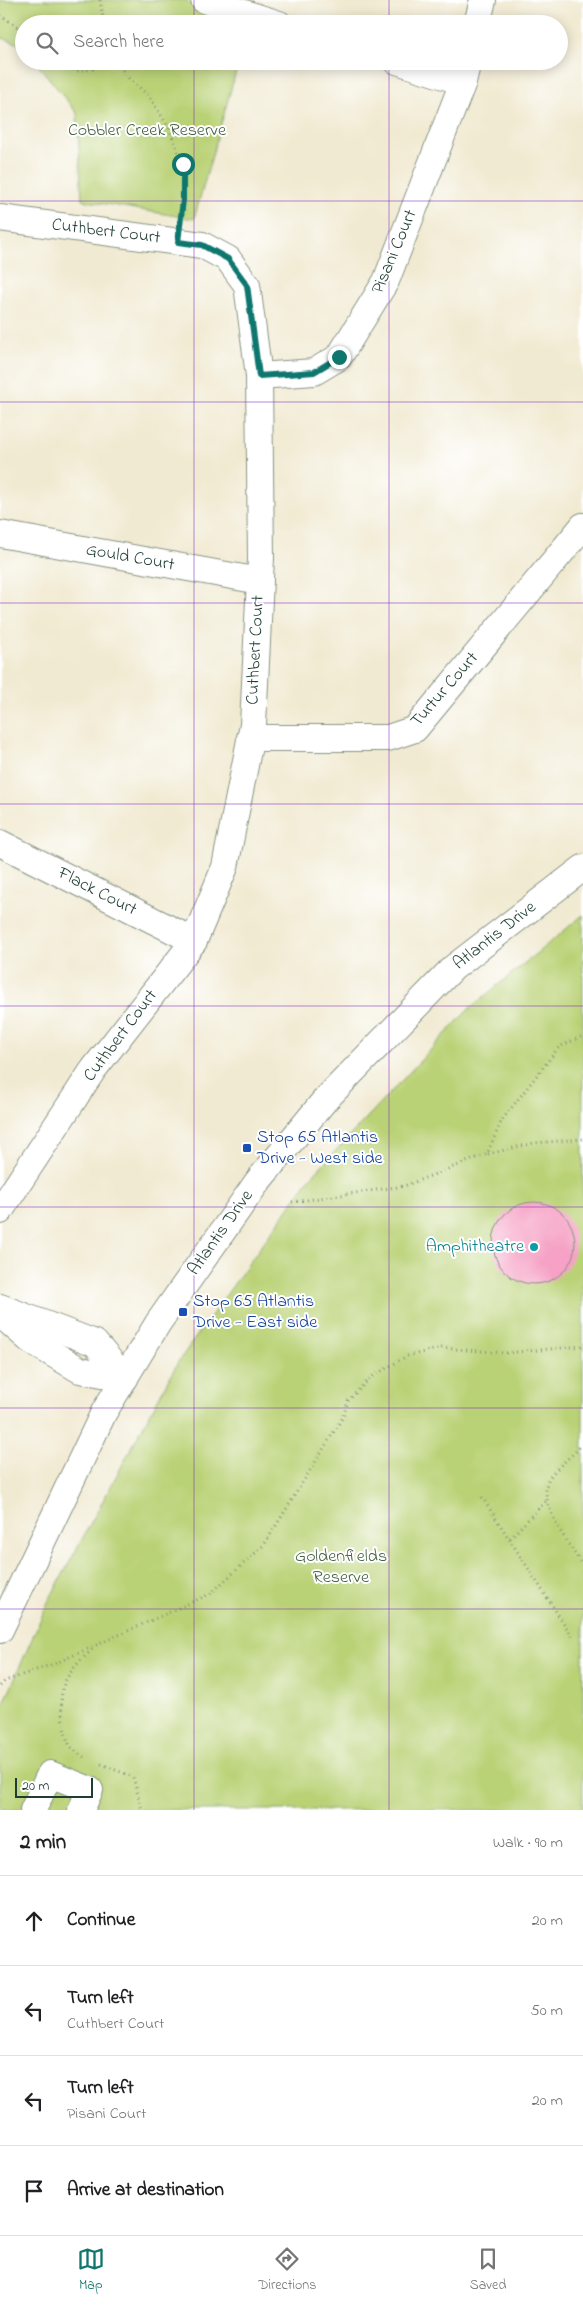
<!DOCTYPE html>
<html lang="en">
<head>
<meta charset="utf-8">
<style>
  :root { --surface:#fff; --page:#f6f6f6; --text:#202124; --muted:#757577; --line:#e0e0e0; --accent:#0f766e }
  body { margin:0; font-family:"Indie Flower",sans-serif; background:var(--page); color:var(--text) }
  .scale { position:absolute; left:15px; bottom:12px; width:78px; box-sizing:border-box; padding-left:5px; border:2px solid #1f3d34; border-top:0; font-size:14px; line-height:18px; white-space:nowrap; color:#1f3d34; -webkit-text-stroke:4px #fff; paint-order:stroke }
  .stop { position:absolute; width:15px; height:15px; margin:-11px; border:4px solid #0f766e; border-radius:50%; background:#fff }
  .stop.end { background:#0f766e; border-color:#fff; box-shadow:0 1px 5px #0008 }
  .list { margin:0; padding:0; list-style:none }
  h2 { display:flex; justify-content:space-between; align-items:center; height:65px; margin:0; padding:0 20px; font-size:21px }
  h2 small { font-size:16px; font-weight:400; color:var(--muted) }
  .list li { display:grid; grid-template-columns:32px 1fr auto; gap:15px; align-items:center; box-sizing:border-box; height:90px; padding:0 20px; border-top:1px solid var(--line) }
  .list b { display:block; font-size:19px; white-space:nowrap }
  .list p { margin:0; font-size:16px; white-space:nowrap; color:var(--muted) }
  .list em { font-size:16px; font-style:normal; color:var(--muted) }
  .icon { flex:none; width:28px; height:28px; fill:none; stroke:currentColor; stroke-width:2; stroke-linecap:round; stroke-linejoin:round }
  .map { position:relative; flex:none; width:583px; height:1810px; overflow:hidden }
  .search { position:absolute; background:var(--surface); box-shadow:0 2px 12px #0003; left:15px; right:15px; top:15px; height:55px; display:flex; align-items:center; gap:12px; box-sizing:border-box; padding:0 18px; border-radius:28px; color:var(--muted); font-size:19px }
  .sheet { height:425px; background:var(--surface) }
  nav { display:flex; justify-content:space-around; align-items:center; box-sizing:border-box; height:70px; border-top:1px solid var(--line); background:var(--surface); font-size:14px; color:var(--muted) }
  nav a { display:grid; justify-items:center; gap:2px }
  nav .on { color:var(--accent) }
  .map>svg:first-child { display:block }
</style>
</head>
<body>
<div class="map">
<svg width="583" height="1810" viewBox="0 0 583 1810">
  <rect width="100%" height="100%" fill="#fff"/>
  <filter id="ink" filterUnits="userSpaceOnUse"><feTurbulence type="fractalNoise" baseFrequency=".02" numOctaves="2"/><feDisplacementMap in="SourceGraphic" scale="10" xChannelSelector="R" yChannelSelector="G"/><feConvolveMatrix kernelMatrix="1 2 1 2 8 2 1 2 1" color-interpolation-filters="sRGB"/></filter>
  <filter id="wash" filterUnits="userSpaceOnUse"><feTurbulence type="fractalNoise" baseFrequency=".0096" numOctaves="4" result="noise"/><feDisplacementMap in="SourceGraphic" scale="20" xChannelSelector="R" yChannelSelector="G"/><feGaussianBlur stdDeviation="1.12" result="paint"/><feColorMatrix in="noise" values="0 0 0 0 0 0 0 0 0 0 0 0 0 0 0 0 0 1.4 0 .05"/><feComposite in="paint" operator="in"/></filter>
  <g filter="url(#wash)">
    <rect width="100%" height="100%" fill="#f1ead2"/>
    <!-- green -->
    <g fill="#bad276" stroke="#6c8855">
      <path d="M0 0H185L225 24H24V48L21 45 0 37Z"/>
      <path d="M35 61H239L194 219 82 200 77 113Z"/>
      <path d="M583 915V1810H0V1712L48 1602 178 1362 310 1178 469 1009Z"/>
    </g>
    <g id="blocks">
      <!-- building -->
      <circle fill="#f6a1c5" cx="534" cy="1243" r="41"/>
    </g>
  </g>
  <g filter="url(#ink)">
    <use href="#blocks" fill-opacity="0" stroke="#889483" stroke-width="1"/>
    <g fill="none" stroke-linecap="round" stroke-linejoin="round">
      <!-- minor casing -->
      <g stroke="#889483" stroke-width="28">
        <g id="minor">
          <path d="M204 0 279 24"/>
          <path d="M477 24 483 0"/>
          <path d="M397 61 463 82"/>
          <path d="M0 218 202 245 228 259 247 285 259 376 261 558 253 725 225 867 194 941 93 1070 0 1211"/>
          <path d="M259 376 314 372 339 357 386 281 463 82 468 61"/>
          <path d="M0 534 260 581"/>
          <path d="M250 738H388L415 729 583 526"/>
          <path d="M0 843 194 941"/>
          <path d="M0 1307 95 1343 125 1378"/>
          <path d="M0 1314 31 1341 80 1370 125 1378"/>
          <path d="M0 1630 104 1412 158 1323 258 1181 325 1100 453 968 583 868"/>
          <path d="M33 1810 50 1774 90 1790 81 1810"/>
        </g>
      </g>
      <!-- path -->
      <g stroke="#889483" stroke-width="3" stroke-dasharray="1 4" stroke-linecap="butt">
        <path d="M100 0 104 24"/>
        <path d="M0 15 24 31"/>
        <path d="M60 61 77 71 93 69 98 61"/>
        <path d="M118 61 125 75 149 96 169 128 183 164 181 217"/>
        <path d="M488 1154 534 1143 583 1139"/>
        <path d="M292 1202 404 1186 487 1154 502 1120 559 1047 583 1036"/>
        <path d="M583 1444C573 1455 559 1465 550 1477 534 1498 570 1547 583 1565"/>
        <path d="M482 1497 572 1636"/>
        <path d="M510 1538 546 1501"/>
        <path d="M0 1686 5 1681 56 1663 210 1594 264 1545 343 1417 348 1401 370 1378 407 1356 442 1348 505 1353 583 1346"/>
        <path d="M84 1757C80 1755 75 1751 71 1747 63 1737 59 1700 63 1687 68 1671 83 1658 94 1648"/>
        <path d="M101 1764 133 1777 142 1810"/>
      </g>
      <!-- minor -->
      <use href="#minor" stroke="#fff" stroke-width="26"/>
    </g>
  </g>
  <g fill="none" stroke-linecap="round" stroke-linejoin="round" filter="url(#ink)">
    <!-- route -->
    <path stroke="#0f766e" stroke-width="6" d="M183 164V200L178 242 202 245 228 259 247 285 259 376 314 372 339 357"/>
  </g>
  <!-- grid -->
  <path fill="none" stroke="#7b2cbf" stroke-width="1" stroke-opacity="0.55" d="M194 0V24M389 0V24M194 61V1810M389 61V1810M0 201H583M0 402H583M0 603H583M0 804H583M0 1006H583M0 1207H583M0 1408H583M0 1609H583"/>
  <!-- markers -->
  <g fill="#1a4fb4" stroke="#fff" stroke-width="2">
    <rect x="242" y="1143" width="10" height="10" rx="2.5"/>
    <rect x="178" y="1307" width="10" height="10" rx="2.5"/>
  </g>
  <circle fill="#0f9aa8" stroke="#fff" stroke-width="2" cx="534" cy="1247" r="5"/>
  <g text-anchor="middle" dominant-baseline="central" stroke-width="4" stroke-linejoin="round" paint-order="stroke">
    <!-- park labels -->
    <g font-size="18" fill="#466244" stroke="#fff">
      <text x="147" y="131">Cobbler Creek Reserve</text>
      <text x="341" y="1557">Goldenfields<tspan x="341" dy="21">Reserve</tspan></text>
    </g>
    <!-- street labels -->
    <g font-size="18" fill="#1f3d34" stroke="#fff">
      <text transform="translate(106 232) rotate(7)">Cuthbert Court</text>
      <text transform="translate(395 252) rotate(-67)">Pisani Court</text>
      <text transform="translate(130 558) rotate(10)">Gould Court</text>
      <text transform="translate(256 650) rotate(-87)">Cuthbert Court</text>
      <text transform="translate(445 690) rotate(-49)">Turtur Court</text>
      <text transform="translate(97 892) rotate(27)">Flack Court</text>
      <text transform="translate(495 936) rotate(-38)">Atlantis Drive</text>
      <text transform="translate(121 1036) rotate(-53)">Cuthbert Court</text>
      <text transform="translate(221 1233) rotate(-55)">Atlantis Drive</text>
    </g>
    <!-- transit labels -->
    <g font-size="18" fill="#164399" stroke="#fff" text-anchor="start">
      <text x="257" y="1138">Stop 65 Atlantis<tspan x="257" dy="21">Drive - West side</tspan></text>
      <text x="193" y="1302">Stop 65 Atlantis<tspan x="193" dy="21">Drive - East side</tspan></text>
    </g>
    <!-- culture labels -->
    <g font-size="18" fill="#0d838f" stroke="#fff" text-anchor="end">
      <text x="524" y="1247">Amphitheatre</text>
    </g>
  </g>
</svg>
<div class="scale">20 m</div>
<div class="stop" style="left:183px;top:164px"></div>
<div class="stop end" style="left:339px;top:357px"></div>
<div class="search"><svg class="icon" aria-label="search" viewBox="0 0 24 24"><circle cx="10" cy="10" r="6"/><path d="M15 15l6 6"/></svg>Search here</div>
</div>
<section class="sheet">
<h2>2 min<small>Walk · 90 m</small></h2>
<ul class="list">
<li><svg class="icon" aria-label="ahead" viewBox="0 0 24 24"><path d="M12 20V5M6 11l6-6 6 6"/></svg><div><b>Continue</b></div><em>20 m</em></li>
<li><svg class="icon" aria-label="left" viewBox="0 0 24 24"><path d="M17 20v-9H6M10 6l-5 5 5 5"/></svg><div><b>Turn left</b><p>Cuthbert Court</p></div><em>50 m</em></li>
<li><svg class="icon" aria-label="left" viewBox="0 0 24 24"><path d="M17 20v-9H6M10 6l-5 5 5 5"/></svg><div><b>Turn left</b><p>Pisani Court</p></div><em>20 m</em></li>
<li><svg class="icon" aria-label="arrive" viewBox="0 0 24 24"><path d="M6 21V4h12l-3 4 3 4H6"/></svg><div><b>Arrive at destination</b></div></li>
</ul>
</section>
<nav>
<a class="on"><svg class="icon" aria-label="map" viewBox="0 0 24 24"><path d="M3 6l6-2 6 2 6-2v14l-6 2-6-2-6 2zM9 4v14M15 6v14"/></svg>Map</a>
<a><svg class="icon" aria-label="directions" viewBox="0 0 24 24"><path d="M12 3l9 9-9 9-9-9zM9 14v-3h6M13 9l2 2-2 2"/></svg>Directions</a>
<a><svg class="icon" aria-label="saved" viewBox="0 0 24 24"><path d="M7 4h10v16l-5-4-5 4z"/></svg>Saved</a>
</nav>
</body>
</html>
